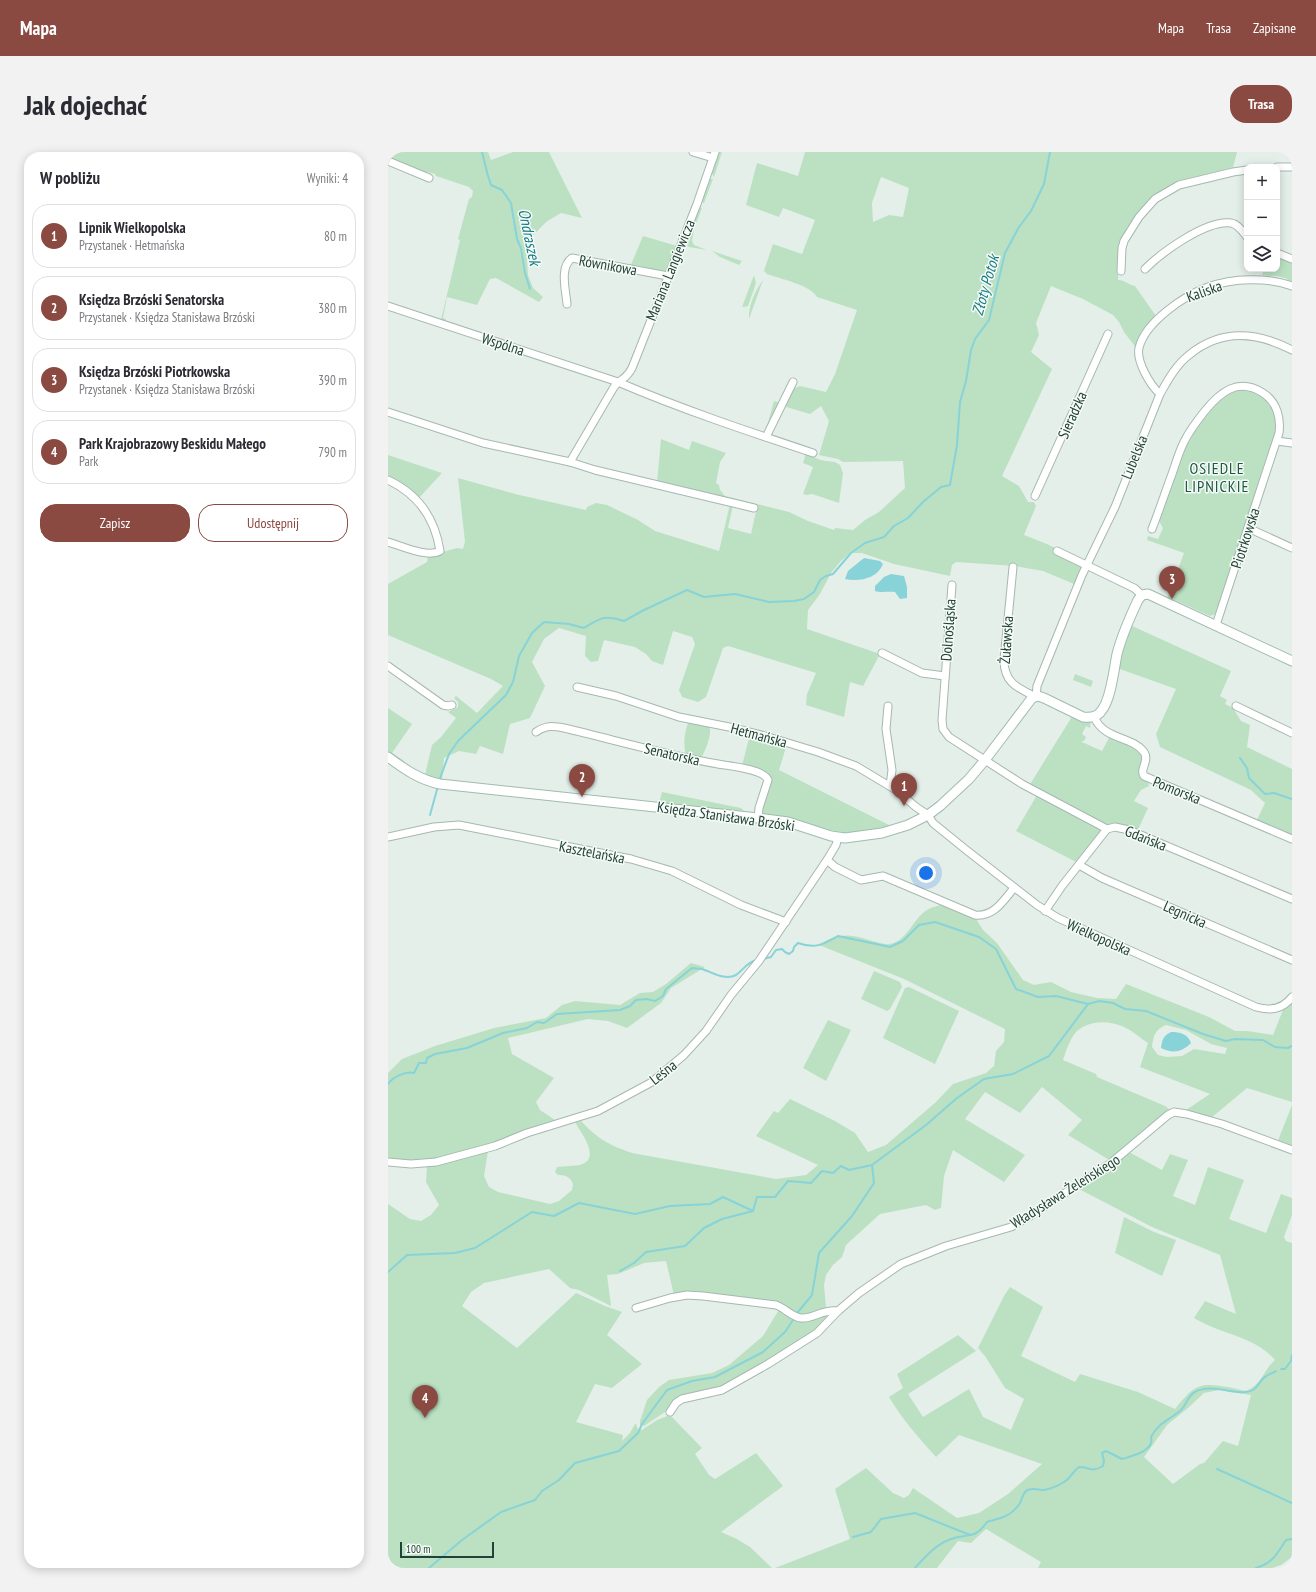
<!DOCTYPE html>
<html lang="pl">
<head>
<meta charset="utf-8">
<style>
  :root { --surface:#fff; --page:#f2f2f3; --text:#2b2b33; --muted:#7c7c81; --line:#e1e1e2; --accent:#8a4941 }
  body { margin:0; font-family:"PT Sans Narrow",sans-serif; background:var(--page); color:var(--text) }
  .controls { position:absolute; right:12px; top:12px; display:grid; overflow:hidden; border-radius:8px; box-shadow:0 2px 10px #0003 }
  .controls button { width:36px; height:36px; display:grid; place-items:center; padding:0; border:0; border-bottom:1px solid var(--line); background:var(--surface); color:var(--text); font:20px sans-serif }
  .scale { position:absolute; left:12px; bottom:10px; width:94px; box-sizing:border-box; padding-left:4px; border:2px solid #214236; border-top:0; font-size:11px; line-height:14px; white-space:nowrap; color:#214236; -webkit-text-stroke:3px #f5faf7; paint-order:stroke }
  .you { position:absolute; left:538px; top:721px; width:14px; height:14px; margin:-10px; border:3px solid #fff; border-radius:50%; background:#1a73e8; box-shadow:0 0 0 6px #1a73e833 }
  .badge { display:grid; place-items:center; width:26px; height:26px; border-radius:50%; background:var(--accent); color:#fff; font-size:13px; font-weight:700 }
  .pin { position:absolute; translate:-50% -33px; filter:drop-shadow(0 1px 2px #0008) }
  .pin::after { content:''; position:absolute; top:21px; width:14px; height:12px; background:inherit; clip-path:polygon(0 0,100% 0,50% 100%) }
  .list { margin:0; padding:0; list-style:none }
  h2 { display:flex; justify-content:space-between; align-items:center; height:52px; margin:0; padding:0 16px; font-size:17px }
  h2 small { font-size:13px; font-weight:400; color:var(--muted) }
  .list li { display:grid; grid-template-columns:26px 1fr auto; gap:12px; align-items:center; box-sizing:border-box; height:64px; margin:0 8px 8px; padding:0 8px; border:1px solid var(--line); border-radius:16px }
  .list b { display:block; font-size:15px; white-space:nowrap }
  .list p { margin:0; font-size:13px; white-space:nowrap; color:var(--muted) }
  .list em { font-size:13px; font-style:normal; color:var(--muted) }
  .actions { display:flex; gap:8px; padding:12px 16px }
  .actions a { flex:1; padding:9px 0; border:1px solid var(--accent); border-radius:16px; text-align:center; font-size:14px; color:var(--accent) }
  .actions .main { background:var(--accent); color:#fff }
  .icon { flex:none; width:22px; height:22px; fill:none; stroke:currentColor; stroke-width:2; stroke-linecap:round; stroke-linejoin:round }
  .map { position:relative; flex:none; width:904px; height:1416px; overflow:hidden; border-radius:16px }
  header { display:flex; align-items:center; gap:24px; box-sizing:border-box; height:56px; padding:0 20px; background:var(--accent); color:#fff }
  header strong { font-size:19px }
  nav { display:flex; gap:22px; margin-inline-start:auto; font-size:14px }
  .intro { display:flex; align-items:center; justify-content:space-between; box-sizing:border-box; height:96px; padding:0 24px }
  h1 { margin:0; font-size:28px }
  .button { padding:10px 18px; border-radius:16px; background:var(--accent); color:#fff; font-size:14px; font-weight:700 }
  main { display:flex; gap:24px; padding:0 24px }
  aside { flex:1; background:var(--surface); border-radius:16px; box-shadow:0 2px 10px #0003 }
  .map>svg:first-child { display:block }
</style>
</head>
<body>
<header>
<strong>Mapa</strong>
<nav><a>Mapa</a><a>Trasa</a><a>Zapisane</a></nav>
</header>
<div class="intro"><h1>Jak dojechać</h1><a class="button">Trasa</a></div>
<main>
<aside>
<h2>W pobliżu<small>Wyniki: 4</small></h2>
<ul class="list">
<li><span class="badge">1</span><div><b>Lipnik Wielkopolska</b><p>Przystanek · Hetmańska</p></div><em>80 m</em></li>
<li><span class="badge">2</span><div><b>Księdza Brzóski Senatorska</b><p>Przystanek · Księdza Stanisława Brzóski</p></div><em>380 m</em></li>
<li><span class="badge">3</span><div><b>Księdza Brzóski Piotrkowska</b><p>Przystanek · Księdza Stanisława Brzóski</p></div><em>390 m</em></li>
<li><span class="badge">4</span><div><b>Park Krajobrazowy Beskidu Małego</b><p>Park</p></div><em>790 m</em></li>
</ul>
<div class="actions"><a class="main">Zapisz</a><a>Udostępnij</a></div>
</aside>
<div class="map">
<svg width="904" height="1416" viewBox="0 0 904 1416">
  <rect width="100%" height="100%" fill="#e4efe9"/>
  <!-- green -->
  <g fill="#bbe1c2" fill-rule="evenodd">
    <path d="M0 0H100L103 8 125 0H161L194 66 173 61 158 70 138 91 140 123 145 136 155 145 151 150 108 126 102 127 89 153 59 145 55 166 58 167 57 169 53 168 72 88 70 87 81 47 84 45 85 39 81 35 48 24 47 22 40 20 35 22 0 7Z"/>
    <path d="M330 0H334L326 25 323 20Z"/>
    <path d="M417 0H849L844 19 781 35C762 46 734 74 731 96 730 107 731 117 730 128 737 128 741 133 747 134L768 164 749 197 736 180 731 170 725 163 695 147 663 134 648 171 651 183 643 200 664 217 614 324 631 334 640 350H646L648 354 636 383C657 391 676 398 694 413V417L689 430 686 432 655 419 627 414 568 410 564 413 562 424 506 412 474 401H462L452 410 443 421 432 442 420 458 419 477 492 502 475 534 462 530 456 565 418 553 419 542 428 521 340 494 335 496 318 545 310 550 294 545 291 538 307 492 304 485 285 479 275 513 264 509 258 502 247 495 216 488 210 509 203 510 197 504 198 484 171 476 156 487 144 510 157 534 142 566 122 572 115 602 92 594 88 602 71 599 56 606 54 627 37 623 44 593 53 585 68 566 60 560 70 555V550L66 546 68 544 89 561 115 534 103 527 0 483V432L39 410 40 404 69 396 75 397 77 390 70 326 127 342 198 358 199 355 208 351 219 353 250 368 267 379 331 399 342 352 345 353 340 376 363 382 369 355 269 331 273 287 301 298 304 289 338 301 332 310 328 331 331 333 332 338 337 344 401 360 420 369 446 378 447 376 465 378 477 368 491 360 517 336 515 309 455 310 450 307 431 303 441 269 433 254 422 262 395 254 403 238 412 234 438 240 447 222 469 158 429 145C422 133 393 127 379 122L376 119 385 92 414 102 427 68 395 56 391 65 358 53 369 11 410 24ZM493 25 521 36 515 65 501 63 485 70 484 51Z"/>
    <path d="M322 27H325L316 51 313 50 320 28Z"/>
    <path d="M310 55 314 56 306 77 304 89 306 93 319 98 301 95 296 92Z"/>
    <path d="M255 84 289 94 278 119 275 120 247 113 242 115Z"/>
    <path d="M324 99 354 109 351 113 332 105Z"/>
    <path d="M889 103 904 109V132L901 131 899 127C891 123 884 125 874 123L876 117H889Z"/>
    <path d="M366 123 368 131 360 154 354 155Z"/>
    <path d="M375 128 361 167C360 154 368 137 375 128Z"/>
    <path d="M399 231 401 234 400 236 381 276 376 281 377 278H378L386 249 392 251 400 233Z"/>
    <path d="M856 238C877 242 889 256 888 277L832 455H829L827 462 822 464 780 445 796 401 759 388 760 384 770 387 775 376 771 369 798 295 807 279 834 244 841 241Z"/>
    <path d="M418 301C423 303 428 307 433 308 440 310 446 308 452 313L455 321 451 351 424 342 418 343 415 342 425 315 415 311Z"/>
    <path d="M0 303 54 321 30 347 0 326Z"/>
    <path d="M742 473 843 519 832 544 839 548 837 552 845 556 853 569 862 573 859 595 904 617V686L868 670 877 651 863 638 772 595 768 582 788 537 729 516Z"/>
    <path d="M687 522 705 529 703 535 685 528Z"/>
    <path d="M0 556 24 572 4 601 16 609 15 611 0 601Z"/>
    <path d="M685 563 703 568 702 576 698 574 694 582 698 585 696 589H694V590L714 599 722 584 743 593 754 601 761 634 753 638 746 649 760 656 749 680 719 674 641 634Z"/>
    <path d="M301 569 321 573C325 583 317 598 313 607L298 604C295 592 296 580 301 569Z"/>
    <path d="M362 582 399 592 391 618 503 674 469 680 458 681 437 677 403 666 372 662 382 628 354 614Z"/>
    <path d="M274 640 348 655 353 656 357 660 271 651Z"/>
    <path d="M649 643 714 677V680L690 711 628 679Z"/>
    <path d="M552 753 561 754 587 765 595 778 609 791 635 828 646 833 663 830 683 840 709 846 728 847 738 832 821 865 847 879H859L885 883 895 858 904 850V950L859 936 823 966 798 958 822 942 752 915 760 891C752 886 745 879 736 875 721 868 702 868 689 879 682 886 678 899 675 908L708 922 709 925 777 954 781 957V959L723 1009 680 983 694 968 654 935 632 961 597 940 577 967 637 1003 616 1030 565 998 556 1024 553 1056 547 1058 538 1053 492 1062 458 1093 454 1105 445 1113 438 1123 436 1133 438 1156 413 1164 400 1156 286 1143 278 1109 256 1111 230 1122 219 1123 223 1154 191 1138 182 1136 161 1117 96 1131 83 1140 74 1154 129 1196 188 1141 217 1154 234 1160 219 1183 254 1212 224 1236 207 1232 188 1270 235 1283 234 1289 242 1281 247 1272H248L250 1277 254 1278 269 1268 282 1263 314 1296 307 1302 321 1323 327 1327 368 1301 395 1334 333 1380 349 1387 362 1395 384 1416H0V1052L22 1067 33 1069 43 1063 51 1053 38 1030 39 1013 100 999 96 1024 101 1035 110 1040 162 1052 171 1049 184 1038 185 1032C182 1025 178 1023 170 1023L167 1020 169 1015C176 1014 187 1014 192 1013 214 1007 193 981 187 970L193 969C210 987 221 993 244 1001L388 1027 418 1023 430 1013 368 984 386 959 390 961 402 947 447 969 467 981 480 1000 498 993 548 950 565 932 598 921 606 914 608 899 616 890 617 877 516 827 431 793C450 780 463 782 484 789 490 790 496 793 502 792 518 789 524 770 536 760 541 756 546 755 552 753ZM778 873 798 878 823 892 839 896 837 902 806 897 794 904 779 905 770 903 764 895C765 885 767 877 778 873Z"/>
    <path d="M303 811 317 815 283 836 273 851 239 876 220 869 200 867 120 886 124 902 166 926 148 950 152 958 170 970 106 992 48 1008 22 1010 0 1008V921L14 907 47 894 106 876 158 866 174 853 187 849 232 853 252 841 265 840 278 832Z"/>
    <path d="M486 819 512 830 514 835 502 857 499 859 473 847Z"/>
    <path d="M521 835 571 859 547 912 495 886 517 836Z"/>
    <path d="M440 868 463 878 438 929 415 916Z"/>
    <path d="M904 953V996L889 991Z"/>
    <path d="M741 1000 774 1018 782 1002 800 1008 785 1044 807 1053 820 1015 856 1028 841 1067 878 1081 893 1042 904 1046V1063L896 1085 898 1089 904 1091V1405L893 1413 884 1416H650L653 1410 598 1377 583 1391 570 1389 549 1416H387L462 1387 447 1337 478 1316 505 1341 516 1346 521 1343 525 1336 569 1366 591 1361 620 1342 654 1312 571 1283 548 1305C531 1286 514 1267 501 1245L515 1236 509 1222 570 1183 588 1199 520 1242 535 1265 581 1237 595 1265 623 1278 636 1247 617 1236 597 1204 590 1196 616 1144 622 1135 655 1155 633 1204 687 1230 692 1222 750 1240 787 1257C808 1231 811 1230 845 1236 850 1237 856 1240 860 1238 873 1233 877 1216 887 1208 872 1190 850 1185 829 1177 821 1174 813 1170 806 1166L817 1149 848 1162 832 1103 764 1075 691 1037V1036ZM831 1238 863 1243 850 1294 835 1289 816 1311 812 1312 785 1332 756 1305 779 1273 800 1256 816 1241Z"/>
    <path d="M736 1065 766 1080 788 1088 774 1124 727 1101Z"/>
    <path d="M392 1156 404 1165 436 1161 443 1163 428 1179 333 1237 297 1244 280 1258 256 1274 252 1273V1269L259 1248 271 1235 281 1228 324 1221 341 1213 375 1184Z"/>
  </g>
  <!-- water -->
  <g fill="#87d3d8">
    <path d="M476 406 492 409 495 412C489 427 470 430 457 427L460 419Z"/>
    <path d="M503 422 516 424 519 435V446L512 447 507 440C500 439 493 441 487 439V434L496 425Z"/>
    <path d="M783 880C792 880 800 882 803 891 794 900 785 902 773 896 774 888 775 884 783 880Z"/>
  </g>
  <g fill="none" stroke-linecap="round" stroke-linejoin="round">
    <!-- stream -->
    <g stroke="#87d3d8" stroke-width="2">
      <path d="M94 0 100 24 103 33 114 38 123 51 129 87 133 96 137 121 142 137"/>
      <path d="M852 606 859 616 861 626 877 642 886 641 904 647"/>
      <path d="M51 629 61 602 70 589 118 543 125 530 131 504 144 481 156 470 181 472 196 476C214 465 216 463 236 469L256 458 299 438 316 445 347 442 381 450 406 449 416 447 426 440 432 428 438 424 445 422 463 401 477 391 496 385 506 374 520 366 535 350 553 335 562 333 569 293 572 250 578 229 583 198 587 187 601 168 617 101 631 75 643 59 656 32 662 0"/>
      <path d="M42 663 50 634"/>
      <path d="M375 807 383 805 388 798 394 797 397 800 401 802 405 799 406 795 410 791C427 797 434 793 450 784L502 795 515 789 531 773 547 770 591 785 608 797 628 837 650 845 668 844 700 852 711 849 725 851 737 857 758 859 815 882 838 889 847 887 875 888 887 895 900 896 904 894"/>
      <path d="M0 932C5 925 17 919 26 921L31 911H38L39 906 47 902 79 896 115 881 139 876 149 870 156 871 169 862 232 858 242 854 248 848 259 847 267 849 275 844 278 837 304 816C307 817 311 816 314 817 324 820 337 829 348 823 355 818 359 810 369 808"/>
      <path d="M232 1119 246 1111 258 1100 297 1094 316 1076 334 1067 365 1059 369 1045H387L400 1029 423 1031 434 1019 445 1021 453 1014 461 1018 484 1013 538 973 569 946 596 927 625 922 661 904 700 852"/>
      <path d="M0 1120 19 1103 67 1101 87 1096 144 1060 166 1064 191 1051 247 1062 282 1054 322 1052 335 1045 365 1059"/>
      <path d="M410 1160 424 1143 431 1101 464 1064 486 1031 484 1013"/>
      <path d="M893 1217H897L903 1209 904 1203"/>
      <path d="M829 1317 904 1351"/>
      <path d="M465 1385 483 1380 493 1367 527 1361 582 1383"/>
      <path d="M41 1416 74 1388 113 1360 147 1348 154 1339 171 1328 187 1311 231 1299 250 1281 254 1272 279 1238 304 1229 327 1225 375 1200 397 1180 405 1168"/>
      <path d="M527 1416C537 1405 548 1392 563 1387 581 1381 586 1388 599 1370 613 1366 623 1365 632 1351 634 1347 635 1342 638 1339 643 1335 650 1338 656 1338 662 1337 671 1333 676 1330 683 1326 685 1319 691 1315 702 1315 703 1321 715 1314L716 1309 714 1301 718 1299 734 1307C744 1304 767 1299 763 1285 770 1271 781 1268 792 1259 798 1254 800 1243 807 1240 825 1230 851 1246 865 1238 870 1235 873 1227 877 1225 880 1222 884 1222 888 1219"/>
      <path d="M868 1416C885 1411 889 1402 898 1388L904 1387"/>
    </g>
    <!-- street casing -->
    <g stroke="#a6b8b0" stroke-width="9">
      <g id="street">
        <path d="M305 0 325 6"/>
        <path d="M0 9 41 26"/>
        <path d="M889 15H904"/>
        <path d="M889 101 904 107"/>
        <path d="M757 117C774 100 818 68 843 71 850 72 855 80 859 85"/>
        <path d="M733 119 734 96 736 89 751 65 767 47 791 33 845 20 859 18"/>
        <path d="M179 152C178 139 171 115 184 106L280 124"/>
        <path d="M0 154 230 230C293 257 359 279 425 301"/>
        <path d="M772 242C762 233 748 209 751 196 757 170 797 143 820 135 845 126 879 125 904 134"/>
        <path d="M0 260 95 291 182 310 226 235C233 226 238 228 244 216L309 52 327 0"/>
        <path d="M378 285 405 230"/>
        <path d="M889 289 904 291"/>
        <path d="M182 310 207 318 366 356"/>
        <path d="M0 328C30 342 47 366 52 399 39 406 14 394 0 390"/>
        <path d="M647 344 720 182"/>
        <path d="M860 376 904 396"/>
        <path d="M764 377C771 359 777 341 784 322 788 311 791 299 797 288 802 278 809 269 816 260 832 240 850 225 875 241 889 250 893 266 891 281L828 473"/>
        <path d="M669 399 746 436 754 443"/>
        <path d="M625 415 616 508C616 531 630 536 648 545L649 534 694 423 727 355 772 242C780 228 788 213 801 203 834 176 869 180 904 198"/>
        <path d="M564 433 554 568 555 577 561 585 634 632 719 677 727 675 741 678 904 747"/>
        <path d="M494 501 534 521 557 524"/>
        <path d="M0 514 55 553 60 554 64 553"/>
        <path d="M189 535 228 544 291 565 346 576 377 584 430 600 468 614 508 638 528 655 540 663 545 671 577 697 649 753 670 766 868 855C882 859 895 857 904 845"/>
        <path d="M500 554 498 577 504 618 502 634"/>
        <path d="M848 554 904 581"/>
        <path d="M706 565C717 589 743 583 756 600 762 609 751 617 756 624L904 687"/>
        <path d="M148 580C158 573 165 574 176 576 227 588 278 603 330 612 341 614 376 617 380 628L371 656 370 666"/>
        <path d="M0 685 46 675 71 673 243 707 284 719 353 753 398 770"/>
        <path d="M439 708 447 715 473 728 495 724 587 763C606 765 615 749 626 736"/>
        <path d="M691 713 714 726 904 808"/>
        <path d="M657 759 674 734 719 677"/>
        <path d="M0 1010 23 1012 48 1010 107 994 139 981 210 959 264 930 296 903 318 879 343 843 371 809 439 708 448 693 450 685"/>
        <path d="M248 1156 282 1146 299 1143 315 1144 388 1153C397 1156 404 1165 413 1166 426 1167 434 1157 450 1159"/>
        <path d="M282 1260 288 1251 294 1247 334 1238 380 1212 429 1181 450 1159 471 1141 513 1112 558 1094 623 1075 642 1064 723 1011 780 963 786 960 799 962 834 972 904 998"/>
      </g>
    </g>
    <!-- secondary casing -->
    <g stroke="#a1bbb0" stroke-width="11">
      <path id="secondary" d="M0 605C16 617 32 628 52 632L370 666 400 670 443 684 457 686 494 681 520 673 540 663 552 654 581 627 597 608 644 546 650 544 656 546 695 565C702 566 710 565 714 558 723 547 726 517 729 502 734 483 742 465 750 448L754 443 760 442 904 509"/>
    </g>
    <!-- street -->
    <use href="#street" stroke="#fff" stroke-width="7"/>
    <!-- secondary -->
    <use href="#secondary" stroke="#fff" stroke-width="9"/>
  </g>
  <g text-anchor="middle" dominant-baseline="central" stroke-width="3" stroke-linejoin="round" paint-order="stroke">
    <!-- street labels -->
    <g font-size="15" fill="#214236" stroke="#f5faf7">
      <text transform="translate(220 113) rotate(10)">Równikowa</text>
      <text transform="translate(282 118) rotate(-68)">Mariana Langiewicza</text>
      <text transform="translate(816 139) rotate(-20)">Kaliska</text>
      <text transform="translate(115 192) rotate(18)">Wspólna</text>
      <text transform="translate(684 263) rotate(-66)">Sieradzka</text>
      <text transform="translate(746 305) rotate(-68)">Lubelska</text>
      <text transform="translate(857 386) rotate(-72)">Piotrkowska</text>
      <text transform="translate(560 478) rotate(-86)">Dolnośląska</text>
      <text transform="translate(618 488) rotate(-86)">Żuławska</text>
      <text transform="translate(371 583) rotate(15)">Hetmańska</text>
      <text transform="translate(284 602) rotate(13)">Senatorska</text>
      <text transform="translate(789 638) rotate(22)">Pomorska</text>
      <text transform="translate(338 664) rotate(8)">Księdza Stanisława Brzóski</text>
      <text transform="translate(758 686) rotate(22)">Gdańska</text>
      <text transform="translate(204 700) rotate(11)">Kasztelańska</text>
      <text transform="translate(797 762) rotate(24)">Legnicka</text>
      <text transform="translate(711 785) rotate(24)">Wielkopolska</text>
      <text transform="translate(275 920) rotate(-38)">Leśna</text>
      <text transform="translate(677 1039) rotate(-32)">Władysława Żeleńskiego</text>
    </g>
    <!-- water labels -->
    <g font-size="16" font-style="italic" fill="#157c84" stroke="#f5faf7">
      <text transform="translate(142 85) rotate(78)">Ondraszek</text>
      <text transform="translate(597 133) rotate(-74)">Złoty Potok</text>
    </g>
    <!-- neighbourhood labels -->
    <g font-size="16" letter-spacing="1" fill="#1b5743" stroke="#f5faf7">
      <text x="829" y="316">OSIEDLE<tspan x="829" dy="18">LIPNICKIE</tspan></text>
    </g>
  </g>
</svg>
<div class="controls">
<button>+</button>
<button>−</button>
<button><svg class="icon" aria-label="layers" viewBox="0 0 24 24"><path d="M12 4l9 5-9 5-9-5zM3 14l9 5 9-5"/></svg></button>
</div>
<div class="scale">100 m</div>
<div class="you"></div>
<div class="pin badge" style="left:516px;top:654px">1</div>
<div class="pin badge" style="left:194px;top:645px">2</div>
<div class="pin badge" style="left:784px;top:447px">3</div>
<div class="pin badge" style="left:37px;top:1266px">4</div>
</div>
</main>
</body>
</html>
